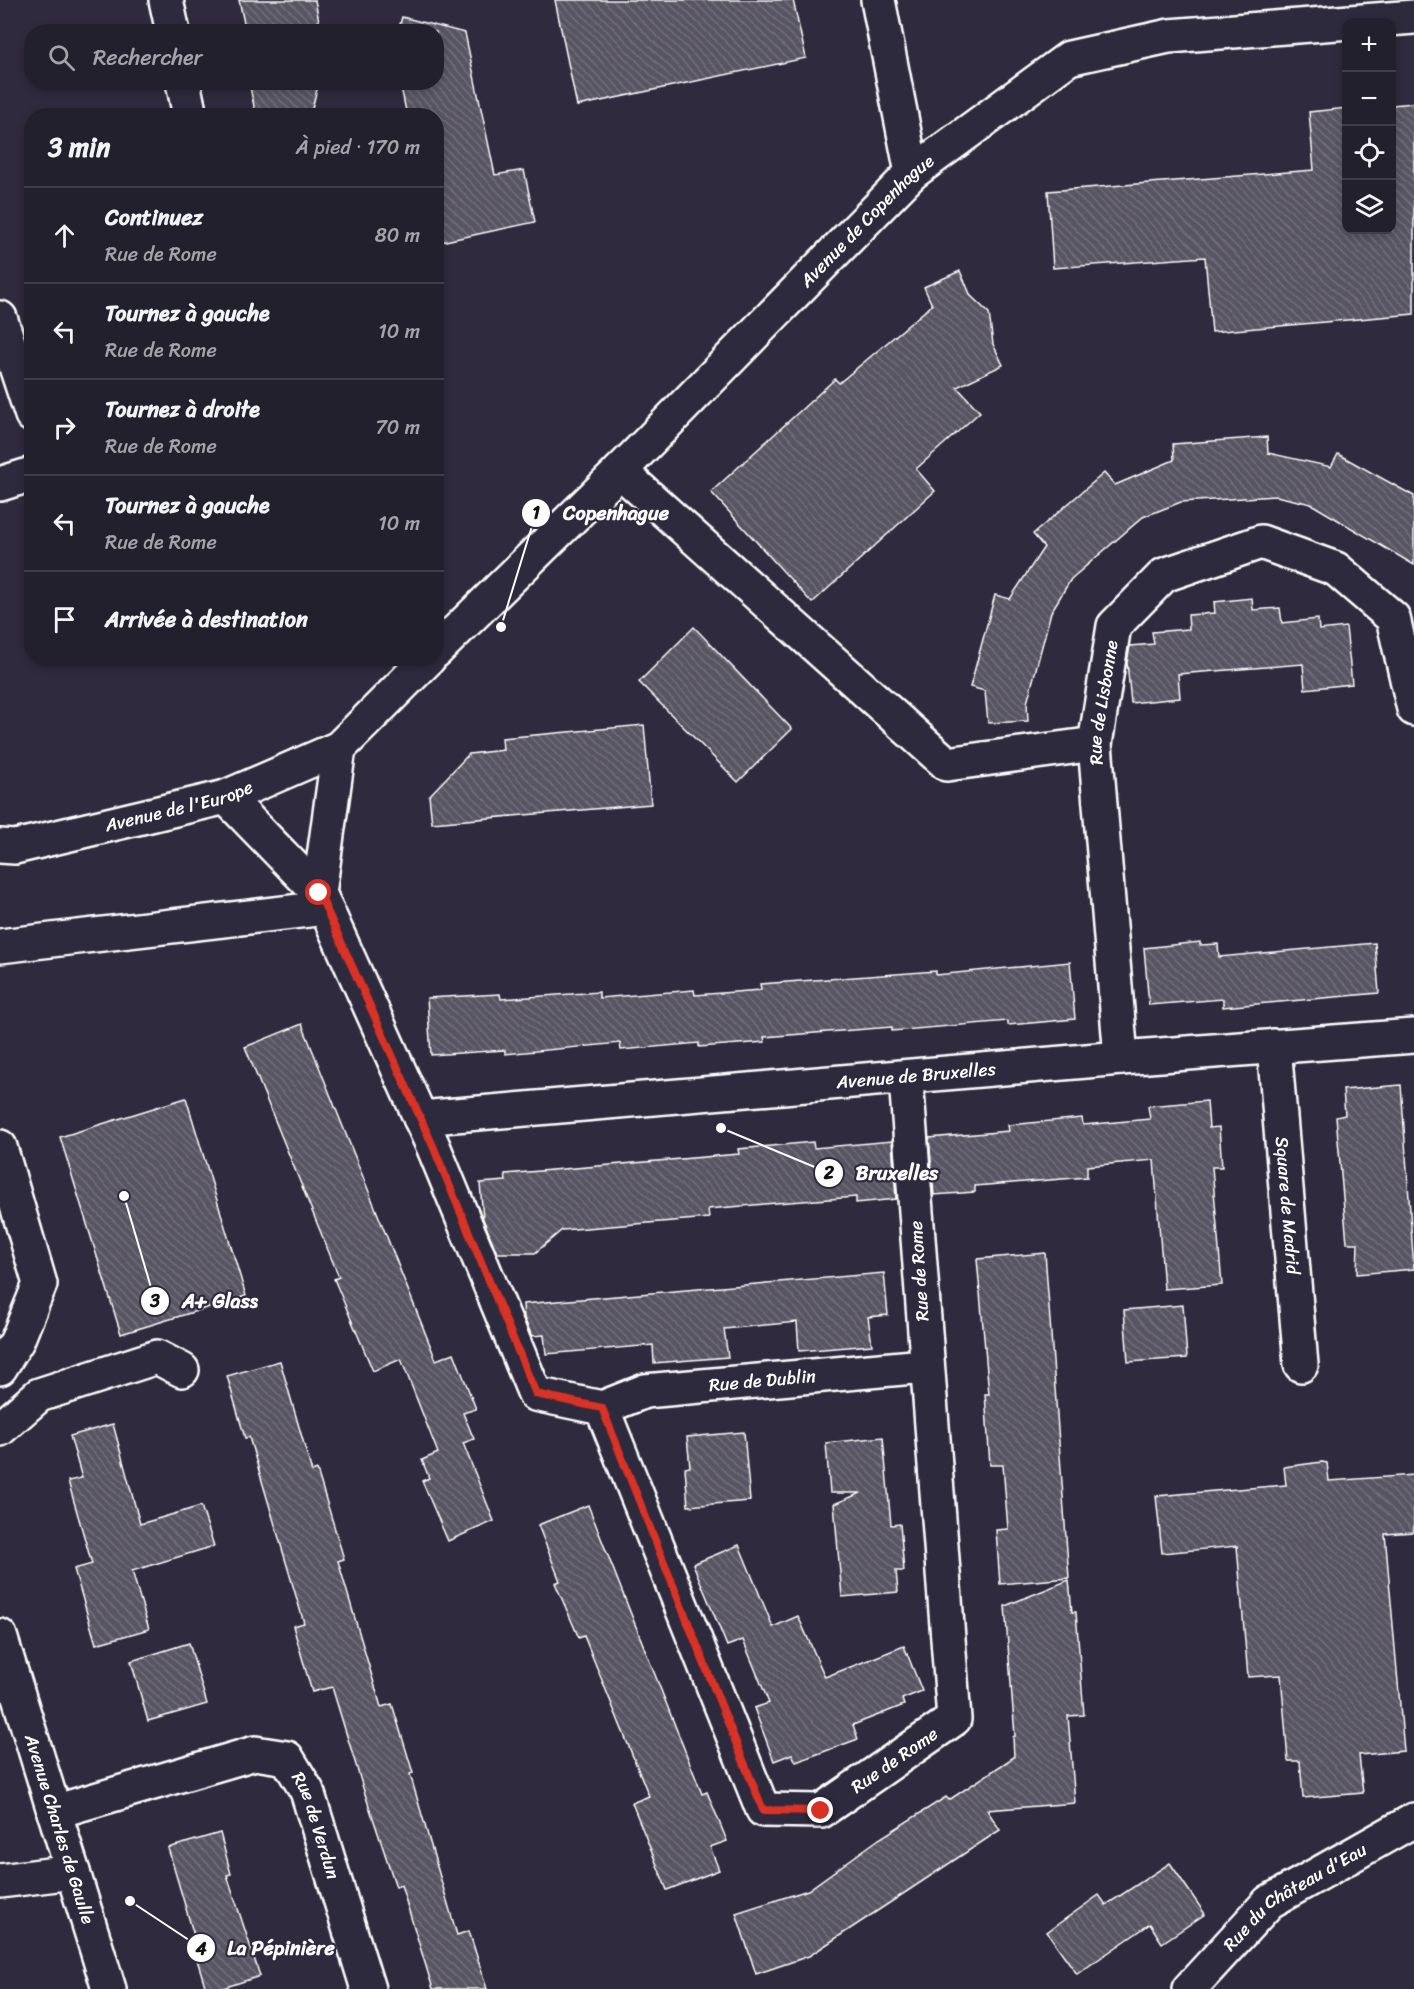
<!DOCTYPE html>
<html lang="fr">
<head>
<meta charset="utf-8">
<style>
  :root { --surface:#23202e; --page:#2b2836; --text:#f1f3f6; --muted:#a3a3aa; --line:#403e4a }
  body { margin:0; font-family:Sriracha,sans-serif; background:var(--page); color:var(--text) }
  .controls { position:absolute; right:18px; top:18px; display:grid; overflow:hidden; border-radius:12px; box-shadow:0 3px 9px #0003 }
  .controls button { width:54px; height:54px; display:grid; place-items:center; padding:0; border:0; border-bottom:2px solid var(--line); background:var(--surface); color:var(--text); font:30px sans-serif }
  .stop { position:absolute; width:18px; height:18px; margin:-14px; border:4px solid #d93025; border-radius:50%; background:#fff }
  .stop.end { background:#d93025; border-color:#fff; box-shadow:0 2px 6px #0008 }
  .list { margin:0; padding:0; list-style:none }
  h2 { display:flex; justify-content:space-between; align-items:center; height:78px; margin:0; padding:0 24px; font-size:26px }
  h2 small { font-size:20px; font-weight:400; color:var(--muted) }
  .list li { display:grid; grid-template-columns:39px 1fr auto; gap:18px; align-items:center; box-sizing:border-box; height:96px; padding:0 24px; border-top:2px solid var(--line) }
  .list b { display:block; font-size:22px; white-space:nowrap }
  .list p { margin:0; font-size:20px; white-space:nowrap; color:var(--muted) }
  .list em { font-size:20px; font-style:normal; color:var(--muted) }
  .icon { flex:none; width:33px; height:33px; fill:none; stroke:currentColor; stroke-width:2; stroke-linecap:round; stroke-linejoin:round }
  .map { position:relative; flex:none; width:1414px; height:1989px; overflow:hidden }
  .search { position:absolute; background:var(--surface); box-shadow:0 3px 9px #0003; left:24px; top:24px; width:420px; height:66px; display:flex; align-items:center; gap:15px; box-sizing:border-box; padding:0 21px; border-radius:24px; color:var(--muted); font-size:22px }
  .panel { position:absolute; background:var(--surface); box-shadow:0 3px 9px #0003; left:24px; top:108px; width:420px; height:558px; border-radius:24px }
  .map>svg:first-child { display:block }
</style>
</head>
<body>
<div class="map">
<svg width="1414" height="1989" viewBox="0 0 1414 1989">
  <defs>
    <pattern id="building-back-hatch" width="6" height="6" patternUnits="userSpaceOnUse" patternTransform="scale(1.5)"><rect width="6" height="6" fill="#595564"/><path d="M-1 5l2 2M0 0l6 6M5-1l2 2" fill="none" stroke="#726e7b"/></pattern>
  </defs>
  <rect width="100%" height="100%" fill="#2f2a3d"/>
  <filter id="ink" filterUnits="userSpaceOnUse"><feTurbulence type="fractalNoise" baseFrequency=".0167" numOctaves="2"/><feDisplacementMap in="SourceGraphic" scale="12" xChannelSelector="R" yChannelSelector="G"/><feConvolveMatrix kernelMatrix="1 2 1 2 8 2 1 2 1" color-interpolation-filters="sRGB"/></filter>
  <g filter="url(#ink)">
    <!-- building -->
    <g fill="url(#building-back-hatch)" stroke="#fff" stroke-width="1.5">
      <path d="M239 0H315L321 32H246Z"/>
      <path d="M555 0H793L806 58 577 106Z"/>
      <path d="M402 17 465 33 495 175 524 170 535 222 436 243V116H407L400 82H436V32H398Z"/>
      <path d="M249 82H319L310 116H256Z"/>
      <path d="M1414 103V314L1212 332 1205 257 1053 268 1048 191 1314 170 1309 112 1347 108V230H1392V105Z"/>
      <path d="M960 271 971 296 989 313 993 344 1003 365 957 387 980 412 916 469 935 491 812 603 711 492 835 379 839 383 932 305 924 287Z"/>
      <path d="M1267 437 1268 453 1331 467 1338 454 1414 496V565L1311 504 1276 496 1181 502 1143 517 1071 579 1051 612 1027 703 1028 721 988 723 985 691 970 687 995 595 1010 599 1044 547 1033 534 1104 473 1115 485 1174 460 1173 444Z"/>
      <path d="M1252 598 1253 610 1280 608 1282 623 1318 619 1319 630 1346 627 1352 684 1305 689 1303 664 1241 669 1178 674 1180 698 1131 703 1127 662 1130 646 1154 644 1152 632 1189 629 1188 615 1215 613 1214 602Z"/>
      <path d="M694 627 792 729 738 782 639 682Z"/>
      <path d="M644 725 651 804 432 823 429 796 469 754 503 750 502 738Z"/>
      <path d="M1200 942V945L1218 944 1219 957 1375 943 1379 993 1223 1007V999L1149 1005 1144 948Z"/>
      <path d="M1070 962 1075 1019 1008 1025V1021L892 1031V1027L764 1037 765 1042 699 1047V1043L621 1050 620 1043 505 1054V1050L431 1055 427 998 500 994 501 999 599 992V998L694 990 695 995 761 990 760 984 936 971V975Z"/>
      <path d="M302 1024 436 1360 454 1353 476 1409 463 1413 474 1439 463 1443 494 1521 448 1541 422 1481 429 1478 422 1460 438 1453 401 1359 373 1371 334 1279 339 1277 245 1047Z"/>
      <path d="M1401 1085 1414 1269 1357 1274 1358 1243H1347L1336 1117 1345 1115 1343 1090Z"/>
      <path d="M186 1098 246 1296 121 1334 60 1137Z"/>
      <path d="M1207 1101 1209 1128 1219 1127 1222 1167H1212L1222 1285 1164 1289 1154 1160 1087 1166V1177L975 1186V1192L934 1195 929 1138 1009 1131 1008 1125 1082 1118 1083 1125 1150 1119 1148 1106Z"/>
      <path d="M892 1141 896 1199 856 1203V1197L776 1203 708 1209 709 1218 562 1230 535 1253H497L483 1219 480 1183 506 1181 505 1174 739 1154 738 1149 813 1142 814 1148Z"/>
      <path d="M1045 1253 1069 1578 1000 1584 996 1530 1008 1529 1003 1465H990L985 1394H989L977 1259Z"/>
      <path d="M884 1273 888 1315 868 1317 872 1345 799 1351 797 1322 724 1329 728 1357 654 1363 653 1345 546 1354 544 1335 532 1336 524 1318 523 1304Z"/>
      <path d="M1183 1305 1187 1358 1128 1362 1124 1310Z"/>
      <path d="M280 1361 312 1472 317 1470 344 1559 338 1561 381 1707 392 1704 413 1773 410 1774 457 1935 469 1931 487 1989H433L401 1885 396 1887 363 1788 332 1687 312 1692 293 1626 304 1623 249 1437 245 1438 227 1376Z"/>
      <path d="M113 1424 140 1524 201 1506 214 1546 132 1571 149 1629 96 1644 74 1569 92 1564 68 1481 82 1478 70 1436Z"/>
      <path d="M744 1432 750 1501 688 1506 685 1468 690 1467 687 1437Z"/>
      <path d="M883 1437 891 1525 900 1524 904 1571H896L898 1592 842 1597 834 1504 861 1493H830L826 1443Z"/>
      <path d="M1322 1462 1327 1463 1329 1481 1414 1475V1532L1385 1534 1404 1751 1359 1755 1363 1793 1303 1798 1300 1761H1288L1281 1675 1248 1677 1237 1546 1162 1553 1156 1496 1286 1485 1284 1467Z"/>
      <path d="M588 1505 702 1794 707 1792 727 1841 710 1847 719 1870 667 1890 632 1803 649 1796 584 1636 579 1638 555 1583 560 1581 538 1525Z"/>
      <path d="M739 1545 773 1627 798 1616 825 1677 904 1646 922 1691 902 1699 904 1705 853 1725 858 1739 796 1762 792 1754 774 1761 754 1708 769 1703 743 1640 727 1646 693 1564Z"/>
      <path d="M1069 1580 1072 1612H1076L1084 1715 1068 1716 1075 1803 987 1810 1000 1830 809 1956 756 1974 736 1913 808 1890 879 1839 946 1797 949 1800 1014 1757 1013 1737 1015 1736 1005 1606Z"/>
      <path d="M189 1643 207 1704 148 1721 131 1661Z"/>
      <path d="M220 1833 231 1874 227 1875 260 1976 220 1989H206L191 1940 195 1939 168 1848Z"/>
      <path d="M1170 1863 1205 1914 1162 1943 1150 1924 1077 1974 1047 1932 1099 1895 1106 1905Z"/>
    </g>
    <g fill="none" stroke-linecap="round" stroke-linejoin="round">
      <!-- minor casing -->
      <g stroke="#fff" stroke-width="38">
        <g id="minor">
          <path d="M166 0 173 32"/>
          <path d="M878 0 912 173"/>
          <path d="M183 82 190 116"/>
          <path d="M0 318 32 415"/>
          <path d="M620 471 947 764 1095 744"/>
          <path d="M0 484 32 474"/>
          <path id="s1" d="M436 651 620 471 912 173 1069 58 1169 36 1414 17"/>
          <path id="s2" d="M226 797 319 893 433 1146 535 1394 602 1408 763 1810 821 1811 954 1719 906 1078"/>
          <path id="s3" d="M0 846 15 847 226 797 339 748 429 658"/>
          <path d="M319 893 339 748"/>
          <path d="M0 946 326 908"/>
          <path id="s4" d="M1274 1046 1301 1365"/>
          <path id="s5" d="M1121 1058 1095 744 1114 626 1164 575 1261 542 1336 569 1393 618 1414 709"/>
          <path id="s6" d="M420 1118 1121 1058 1414 1036"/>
          <path d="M0 1147 40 1284 17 1341 0 1368"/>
          <path id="s7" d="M602 1408 645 1391 925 1366"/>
          <path d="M0 1429 39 1395 157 1357 182 1370"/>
          <path id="s8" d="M0 1636 109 1989"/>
          <path id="s9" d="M54 1812 255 1753 287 1758 307 1791 368 1989"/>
          <path d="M0 1881 73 1872"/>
          <path id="s10" d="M1189 1989 1269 1902 1414 1820"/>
        </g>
      </g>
      <!-- minor -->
      <use href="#minor" stroke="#2f2a3d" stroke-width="33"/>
    </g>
  </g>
  <g fill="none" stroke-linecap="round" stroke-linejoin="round" filter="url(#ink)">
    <!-- route -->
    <path stroke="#d93025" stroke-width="8" d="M319 893 433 1146 536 1394 602 1408 763 1810 821 1811"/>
  </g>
  <g text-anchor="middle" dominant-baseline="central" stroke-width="4.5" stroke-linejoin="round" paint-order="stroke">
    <!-- street labels -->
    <g font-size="18" fill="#fff" stroke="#2f2a3d">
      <text stroke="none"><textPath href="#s1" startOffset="609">Avenue de Copenhague</textPath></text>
      <text stroke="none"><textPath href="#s5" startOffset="357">Rue de Lisbonne</textPath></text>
      <text stroke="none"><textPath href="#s3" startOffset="184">Avenue de l'Europe</textPath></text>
      <text stroke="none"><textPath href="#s6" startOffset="498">Avenue de Bruxelles</textPath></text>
      <text stroke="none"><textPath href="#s4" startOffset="160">Square de Madrid</textPath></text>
      <text transform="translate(919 1271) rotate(-94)">Rue de Rome</text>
      <text stroke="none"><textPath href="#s7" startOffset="164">Rue de Dublin</textPath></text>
      <text stroke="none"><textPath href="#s2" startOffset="1328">Rue de Rome</textPath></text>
      <text stroke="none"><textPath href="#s9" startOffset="316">Rue de Verdun</textPath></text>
      <text stroke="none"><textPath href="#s8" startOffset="202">Avenue Charles de Gaulle</textPath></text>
      <text stroke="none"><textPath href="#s10" startOffset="142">Rue du Château d'Eau</textPath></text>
    </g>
  </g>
  <!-- callouts -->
  <path fill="none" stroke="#fff" stroke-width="2" d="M501 627L536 513M721 1128L829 1173M124 1196L155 1301M130 1901L201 1948"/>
  <g fill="#fff" stroke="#2f2a3d" stroke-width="2">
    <circle cx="501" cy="627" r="6"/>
    <circle cx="721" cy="1128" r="6"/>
    <circle cx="124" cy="1196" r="6"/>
    <circle cx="130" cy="1901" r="6"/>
    <circle cx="536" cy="513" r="15"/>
    <circle cx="829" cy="1173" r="15"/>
    <circle cx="155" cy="1301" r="15"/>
    <circle cx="201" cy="1948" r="15"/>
  </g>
  <g font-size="18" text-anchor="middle" font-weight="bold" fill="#111">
    <text x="536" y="519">1</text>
    <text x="829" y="1179">2</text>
    <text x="155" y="1307">3</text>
    <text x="201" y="1955">4</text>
  </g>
  <g font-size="20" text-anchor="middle" font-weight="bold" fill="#fff" stroke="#2f2a3d" stroke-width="4.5" stroke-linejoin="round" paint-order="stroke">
    <text x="616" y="520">Copenhague</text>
    <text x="897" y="1180">Bruxelles</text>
    <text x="220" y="1308">A+ Glass</text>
    <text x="281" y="1955">La Pépinière</text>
  </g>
</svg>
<div class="controls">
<button>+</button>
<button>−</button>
<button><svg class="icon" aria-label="locate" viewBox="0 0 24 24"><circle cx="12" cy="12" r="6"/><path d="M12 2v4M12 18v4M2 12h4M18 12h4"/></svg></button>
<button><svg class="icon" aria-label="layers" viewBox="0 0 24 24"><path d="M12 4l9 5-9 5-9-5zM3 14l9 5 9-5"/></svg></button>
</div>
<div class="stop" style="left:319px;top:893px"></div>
<div class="stop end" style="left:821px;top:1811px"></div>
<div class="search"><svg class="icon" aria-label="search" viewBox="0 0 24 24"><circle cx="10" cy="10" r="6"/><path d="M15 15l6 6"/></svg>Rechercher</div>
<section class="panel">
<h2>3 min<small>À pied · 170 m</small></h2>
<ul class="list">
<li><svg class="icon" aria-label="ahead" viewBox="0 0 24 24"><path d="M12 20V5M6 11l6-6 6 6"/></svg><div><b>Continuez</b><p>Rue de Rome</p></div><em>80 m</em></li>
<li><svg class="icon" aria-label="left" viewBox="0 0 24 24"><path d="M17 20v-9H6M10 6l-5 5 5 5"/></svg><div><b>Tournez à gauche</b><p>Rue de Rome</p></div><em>10 m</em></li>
<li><svg class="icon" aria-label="right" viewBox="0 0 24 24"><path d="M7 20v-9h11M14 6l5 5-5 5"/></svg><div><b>Tournez à droite</b><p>Rue de Rome</p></div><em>70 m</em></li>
<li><svg class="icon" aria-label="left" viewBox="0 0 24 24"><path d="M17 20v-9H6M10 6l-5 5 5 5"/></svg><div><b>Tournez à gauche</b><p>Rue de Rome</p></div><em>10 m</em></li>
<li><svg class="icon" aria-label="arrive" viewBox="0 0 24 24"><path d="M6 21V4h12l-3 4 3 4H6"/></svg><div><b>Arrivée à destination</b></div></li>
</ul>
</section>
</div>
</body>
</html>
